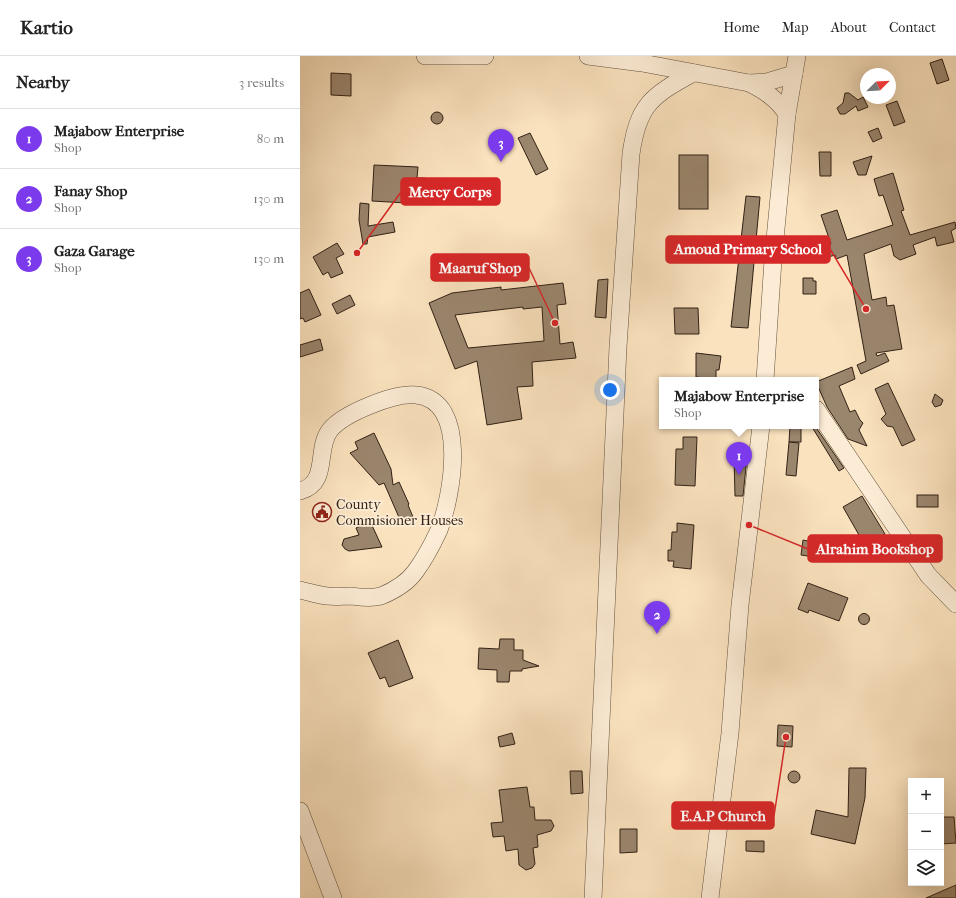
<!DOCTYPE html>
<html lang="en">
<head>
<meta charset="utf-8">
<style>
  :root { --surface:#fff; --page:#f2f2f2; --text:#222; --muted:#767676; --line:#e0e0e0; --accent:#7c3aed }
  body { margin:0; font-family:"IM FELL French Canon",serif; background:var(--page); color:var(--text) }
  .controls { position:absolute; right:12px; bottom:12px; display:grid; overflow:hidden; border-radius:0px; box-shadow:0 4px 16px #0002 }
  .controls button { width:36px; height:36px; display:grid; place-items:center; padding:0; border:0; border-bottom:1px solid var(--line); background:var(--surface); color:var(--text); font:20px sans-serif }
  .compass { position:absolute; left:560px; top:12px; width:36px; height:36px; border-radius:50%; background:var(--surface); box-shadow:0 4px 16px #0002; rotate:66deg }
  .you { position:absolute; left:310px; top:334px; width:14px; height:14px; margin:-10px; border:3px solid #fff; border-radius:50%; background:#1a73e8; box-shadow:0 0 0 6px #1a73e833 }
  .badge { display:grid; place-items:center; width:26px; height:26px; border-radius:50%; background:var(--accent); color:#fff; font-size:13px; font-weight:700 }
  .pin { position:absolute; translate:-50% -33px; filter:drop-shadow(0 1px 2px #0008) }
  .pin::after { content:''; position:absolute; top:21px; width:14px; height:12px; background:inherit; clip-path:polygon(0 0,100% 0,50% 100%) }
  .popup { position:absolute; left:359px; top:321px; width:160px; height:52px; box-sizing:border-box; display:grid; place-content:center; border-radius:0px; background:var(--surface); filter:drop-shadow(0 1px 3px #0005); font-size:13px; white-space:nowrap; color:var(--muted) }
  .popup b { font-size:15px; color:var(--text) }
  .popup::after { content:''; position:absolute; left:50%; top:100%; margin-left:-8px; border:8px solid transparent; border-top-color:var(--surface) }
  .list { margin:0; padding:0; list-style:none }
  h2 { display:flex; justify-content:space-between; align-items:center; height:52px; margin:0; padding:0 16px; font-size:17px }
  h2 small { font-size:13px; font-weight:400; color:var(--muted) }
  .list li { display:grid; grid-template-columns:26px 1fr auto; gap:12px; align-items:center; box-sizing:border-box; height:60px; padding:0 16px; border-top:1px solid var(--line) }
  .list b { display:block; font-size:15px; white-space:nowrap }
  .list p { margin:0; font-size:13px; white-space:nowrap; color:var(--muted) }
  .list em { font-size:13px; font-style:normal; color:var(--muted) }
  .icon { flex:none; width:22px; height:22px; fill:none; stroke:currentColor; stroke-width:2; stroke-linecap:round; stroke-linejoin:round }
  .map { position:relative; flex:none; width:656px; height:842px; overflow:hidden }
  header { display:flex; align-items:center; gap:24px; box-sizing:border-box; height:56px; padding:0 20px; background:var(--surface); border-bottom:1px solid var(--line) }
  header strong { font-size:19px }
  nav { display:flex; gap:22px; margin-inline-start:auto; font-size:14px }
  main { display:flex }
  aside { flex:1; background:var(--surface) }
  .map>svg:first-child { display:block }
</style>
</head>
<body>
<header>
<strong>Kartio</strong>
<nav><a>Home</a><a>Map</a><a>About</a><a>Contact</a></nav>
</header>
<main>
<aside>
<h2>Nearby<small>3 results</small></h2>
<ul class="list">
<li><span class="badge">1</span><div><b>Majabow Enterprise</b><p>Shop</p></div><em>80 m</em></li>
<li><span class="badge">2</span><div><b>Fanay Shop</b><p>Shop</p></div><em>130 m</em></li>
<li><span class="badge">3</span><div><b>Gaza Garage</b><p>Shop</p></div><em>130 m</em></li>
</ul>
</aside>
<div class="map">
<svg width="656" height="842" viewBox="0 0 656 842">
  <rect width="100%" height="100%" fill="#fae2be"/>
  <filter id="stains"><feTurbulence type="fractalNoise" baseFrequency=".005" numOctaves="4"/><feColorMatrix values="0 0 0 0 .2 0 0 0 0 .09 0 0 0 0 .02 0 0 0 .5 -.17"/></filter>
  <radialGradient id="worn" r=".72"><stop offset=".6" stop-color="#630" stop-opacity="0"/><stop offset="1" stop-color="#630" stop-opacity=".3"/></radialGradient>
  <!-- building -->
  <g fill="#9a856d" stroke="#312115" fill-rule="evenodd">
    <path d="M642 3 649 24 637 28 630 7Z"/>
    <path d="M31 17 51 18V40L31 39Z"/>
    <path d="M545 37H549L558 44 563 41 568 51 558 55 556 50 545 58H540L537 52 543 47Z"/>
    <path d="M597 45 605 66 594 70 586 49Z"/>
    <circle cx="137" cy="62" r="6"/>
    <path d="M578 72 582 82 573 86 568 76Z"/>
    <path d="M230 77 248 113 236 119 218 82Z"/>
    <path d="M519 96H531V120H520Z"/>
    <rect x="379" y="99" width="29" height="54"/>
    <path d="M572 100 566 119H558L553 106Z"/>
    <path d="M74 109 118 111 117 122H125L124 148 72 145Z"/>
    <path d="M593 117 604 154 601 155 610 179 655 166 656 172 651 175 654 186 637 190 635 181 613 189 616 198 600 204 594 200 591 188 564 198 572 244 586 241 587 250 594 249 602 293 576 297 577 300 585 297 589 305 561 318 557 309 566 305 547 199 536 203 535 199 515 205 512 194 531 188 521 159 537 154 547 184 593 169 583 139 579 140 574 123Z"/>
    <path d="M446 140 460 141 448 272 431 271Z"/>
    <path d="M60 147 69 148 68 170 93 166 95 176 68 181 67 188H63L59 164Z"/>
    <path d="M37 187 44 198 36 202 43 217 31 222 28 216 23 219 13 201Z"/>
    <path d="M503 222H513V225H516V238H503Z"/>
    <path d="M308 223 306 262 295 261 298 224Z"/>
    <path d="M263 227 266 248 257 249 260 288 273 286 276 302 232 306 233 330 217 331 222 363 187 369 177 305 155 313 129 247 152 237 201 231V234ZM223 251V253L242 251 244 285 168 292 155 259Z"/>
    <path d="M9 233 21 259 5 266 3 262 0 263V237Z"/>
    <path d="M50 239 55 249 37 258 32 248Z"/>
    <path d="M374 252H398L399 278H375Z"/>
    <path d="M20 283 23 294 0 301V289Z"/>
    <path d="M396 297 421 300 419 314H416V323L396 321Z"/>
    <path d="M552 311 555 323 539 330 550 356 555 354 560 364 563 367 559 374 567 390 548 383 527 351 516 326Z"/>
    <path d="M588 327 615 384 602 390 593 371 587 370 581 363 586 358 575 333Z"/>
    <path d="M635 338 643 344 641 349 635 351 632 346Z"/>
    <path d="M490 370H501V386H489Z"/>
    <path d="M515 370 544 412 539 415 512 371Z"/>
    <path d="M74 377 91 413 93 429 99 426 109 448 108 449 113 461 101 466 84 427 79 429 50 397 58 393 55 386Z"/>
    <path d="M383 381H397L395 430 375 429 376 393H383Z"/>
    <path d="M489 386 499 387 496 420 486 419Z"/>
    <path d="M434 401H447L443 440H435Z"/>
    <rect x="617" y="439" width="21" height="12"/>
    <path d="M562 440 585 478 560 492 554 482 559 479 543 451Z"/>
    <path d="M70 465 82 491 49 495 45 493 42 489 44 483 59 479 56 472Z"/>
    <path d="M377 467 394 469 391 513 373 511 374 505H368V494H371L372 476H377Z"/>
    <path d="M503 484 541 492 540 505 501 499Z"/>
    <path d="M508 527 548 542 539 565 509 554 508 557 498 553Z"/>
    <circle cx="564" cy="563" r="5.5"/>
    <path d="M200 583H214V594H223V604L239 610 222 613V615H210L209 626H197V614L178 613 179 592 199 593Z"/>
    <path d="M98 584 113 622 89 631 85 621 80 623 68 597Z"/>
    <path d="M478 669 493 670 492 691 477 690Z"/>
    <path d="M212 677 215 688 200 691 198 681Z"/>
    <path d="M549 712H566L565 742 555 788 511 778 516 754 548 761Z"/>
    <circle cx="494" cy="721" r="6"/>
    <path d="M270 715H282L283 737 271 738Z"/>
    <path d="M227 731 230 751H234L235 764H251L254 770 251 775 237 779 238 791 233 792 235 808 232 812 226 814 219 809 218 793 206 795 204 780 193 781 191 767 203 766 199 734Z"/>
    <path d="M641 761H654L656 787 641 788Z"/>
    <path d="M320 773H337V796L320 797Z"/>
    <path d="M446 785H464V796L446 795Z"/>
    <path d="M656 829V842H626Z"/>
  </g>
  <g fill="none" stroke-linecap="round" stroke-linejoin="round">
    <!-- minor casing -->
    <g stroke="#63513f" stroke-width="18">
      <g id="minor">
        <path d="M125 0H185"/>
        <path d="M288 0 342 7 449 27 467 26 494 18"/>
        <path d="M449 27C465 35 477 43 487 58"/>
        <path d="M465 324 473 204 487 58 497 0"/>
        <path d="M516 353 628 519 656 548"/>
        <path d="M0 435C30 427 15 393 30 374 44 357 94 337 116 339 170 344 152 441 139 474 133 487 124 504 115 516 107 527 93 535 81 540 70 543 61 541 51 540 43 540 35 541 27 540 18 539 9 536 0 534"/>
        <path d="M0 755 33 842"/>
        <path d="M293 842 318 291 331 98C338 49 351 40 393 17"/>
        <path d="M410 842 430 677 440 549 461 370"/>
      </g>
    </g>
    <!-- minor -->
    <use href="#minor" stroke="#fcecd5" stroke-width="17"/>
  </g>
  <!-- icons -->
  <defs>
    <g id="civic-ring" transform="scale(1)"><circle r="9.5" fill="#fcecd5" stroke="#8f2418" stroke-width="1.5"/><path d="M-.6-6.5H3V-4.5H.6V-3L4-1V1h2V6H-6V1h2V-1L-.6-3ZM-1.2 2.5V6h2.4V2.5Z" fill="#8f2418"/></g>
  </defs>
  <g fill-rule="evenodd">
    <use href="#civic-ring" x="22" y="456"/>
  </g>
  <g text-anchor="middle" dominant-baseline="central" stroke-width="3.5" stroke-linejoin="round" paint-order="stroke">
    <!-- poi labels -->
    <g font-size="14" fill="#312115" stroke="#fcecd5" text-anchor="start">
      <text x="36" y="448">County<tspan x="36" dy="16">Commisioner Houses</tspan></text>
    </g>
  </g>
  <!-- callouts -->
  <path fill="none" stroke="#d62828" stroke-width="1.5" d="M57 197L101 136M566 253L530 193M255 267L229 212M449 469L508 493M486 681L474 760"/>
  <g fill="#d62828" stroke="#fcecd5" stroke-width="1.5">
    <circle cx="57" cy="197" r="4"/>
    <circle cx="566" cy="253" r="4"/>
    <circle cx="255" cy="267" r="4"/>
    <circle cx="449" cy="469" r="4"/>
    <circle cx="486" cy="681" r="4"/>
  </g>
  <g fill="#d62828" stroke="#d62828" stroke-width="1.5">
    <rect x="101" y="122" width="99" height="27" rx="4"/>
    <rect x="366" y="180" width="164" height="27" rx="4"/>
    <rect x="131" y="198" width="98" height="27" rx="4"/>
    <rect x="508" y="479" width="134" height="27" rx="4"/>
    <rect x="372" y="746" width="102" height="27" rx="4"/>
  </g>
  <g font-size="15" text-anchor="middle" font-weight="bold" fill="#fff">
    <text x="150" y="141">Mercy Corps</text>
    <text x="448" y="198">Amoud Primary School</text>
    <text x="180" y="217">Maaruf Shop</text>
    <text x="575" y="498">Alrahim Bookshop</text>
    <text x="423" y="765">E.A.P Church</text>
  </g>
  <rect width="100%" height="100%" filter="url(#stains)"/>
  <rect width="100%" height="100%" fill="url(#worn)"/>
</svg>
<div class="controls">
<button>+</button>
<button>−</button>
<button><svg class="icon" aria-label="layers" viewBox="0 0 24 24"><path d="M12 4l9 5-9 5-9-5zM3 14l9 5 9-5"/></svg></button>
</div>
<svg class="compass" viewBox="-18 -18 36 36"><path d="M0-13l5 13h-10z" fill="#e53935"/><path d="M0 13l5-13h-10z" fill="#767676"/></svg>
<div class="you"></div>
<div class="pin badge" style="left:439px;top:419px">1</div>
<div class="popup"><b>Majabow Enterprise</b>Shop</div>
<div class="pin badge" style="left:357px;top:578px">2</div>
<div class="pin badge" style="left:201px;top:106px">3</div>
</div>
</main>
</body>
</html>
